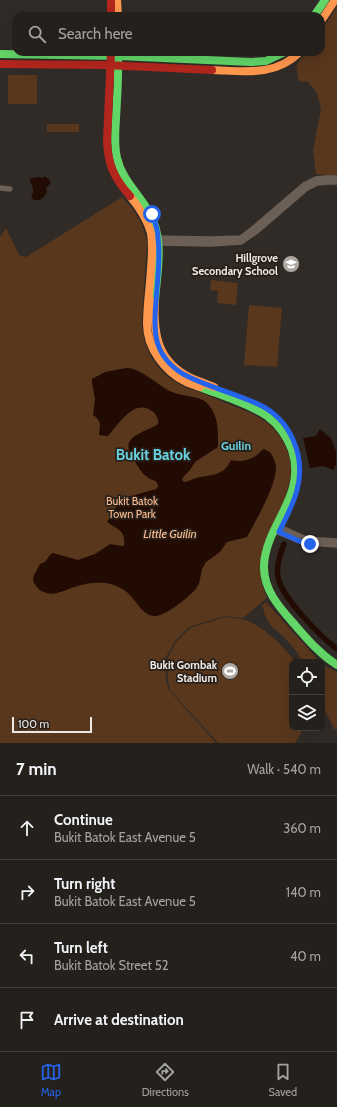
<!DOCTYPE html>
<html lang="en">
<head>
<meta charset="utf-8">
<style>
  :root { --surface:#24201c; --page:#302d29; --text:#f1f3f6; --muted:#a3a3a3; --line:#413e3b; --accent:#2563eb }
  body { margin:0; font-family:Cabin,sans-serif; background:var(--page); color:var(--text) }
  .controls { position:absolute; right:12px; bottom:12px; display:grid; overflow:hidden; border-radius:8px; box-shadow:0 4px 16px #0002 }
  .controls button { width:36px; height:36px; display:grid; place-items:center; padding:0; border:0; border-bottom:1px solid var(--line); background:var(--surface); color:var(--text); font:20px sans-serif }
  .scale { position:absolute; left:12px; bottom:10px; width:80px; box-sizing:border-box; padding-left:4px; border:2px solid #efe9e5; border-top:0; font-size:11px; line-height:14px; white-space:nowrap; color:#efe9e5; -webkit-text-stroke:3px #29201a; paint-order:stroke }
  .stop { position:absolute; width:12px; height:12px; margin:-9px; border:3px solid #2563eb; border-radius:50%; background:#fff }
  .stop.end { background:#2563eb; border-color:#fff; box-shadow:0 1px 4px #0008 }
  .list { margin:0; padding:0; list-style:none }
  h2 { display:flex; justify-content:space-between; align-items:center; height:52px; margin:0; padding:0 16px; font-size:17px }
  h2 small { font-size:13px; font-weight:400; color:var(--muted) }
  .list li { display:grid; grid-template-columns:26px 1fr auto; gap:12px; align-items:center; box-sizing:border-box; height:64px; padding:0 16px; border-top:1px solid var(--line) }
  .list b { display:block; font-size:15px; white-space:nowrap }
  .list p { margin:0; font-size:13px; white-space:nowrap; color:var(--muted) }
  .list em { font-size:13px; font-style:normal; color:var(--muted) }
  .icon { flex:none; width:22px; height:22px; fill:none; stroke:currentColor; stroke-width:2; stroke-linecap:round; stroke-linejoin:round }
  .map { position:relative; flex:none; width:337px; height:743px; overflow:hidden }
  .search { position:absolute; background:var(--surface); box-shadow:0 4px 16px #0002; left:12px; right:12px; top:12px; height:44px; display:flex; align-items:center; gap:10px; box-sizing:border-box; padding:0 14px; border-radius:12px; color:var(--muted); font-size:15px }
  .sheet { height:308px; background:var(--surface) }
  nav { display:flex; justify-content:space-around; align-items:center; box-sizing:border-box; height:56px; border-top:1px solid var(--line); background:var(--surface); font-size:11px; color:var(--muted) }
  nav a { display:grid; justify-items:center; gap:2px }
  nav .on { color:var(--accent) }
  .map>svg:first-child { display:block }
</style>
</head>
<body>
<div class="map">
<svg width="337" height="743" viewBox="0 0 337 743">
  <rect width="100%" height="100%" fill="#302b26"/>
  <!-- green -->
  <g fill="#59371d">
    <path d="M337 7V176H335L316 174 313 151 321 109 317 93 308 82 299 81 296 66 306 52H321V31Z"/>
    <rect x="8" y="75" width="29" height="29"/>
    <rect x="47" y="124" width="32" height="8"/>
    <path d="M122 197C136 212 144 223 147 244L142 317C141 344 153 369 177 383 184 387 192 390 199 392 211 397 222 401 233 406 252 413 269 420 280 437 303 471 284 498 271 531 267 539 262 561 261 569 260 579 264 590 267 598L243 618 226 616 208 621 189 627 175 641 165 659 166 681 169 690 216 743H0V237L6 228 19 255 26 257Z"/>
    <path d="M211 280 238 283 236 305 217 303 218 291 210 290Z"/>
    <path d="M249 305 282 308 277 367 244 365Z"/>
    <path d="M266 602 320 662H302L296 651 285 638 272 627 266 618 262 605Z"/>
    <path d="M226 617C231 618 237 618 242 619 260 623 285 647 295 662H292V728H303L299 737 295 743H218L170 690 168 681 167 659 176 642 190 628Z"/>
    <path d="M322 664 337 672V730L334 729 322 704Z"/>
  </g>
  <!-- water -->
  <g fill="#210b03">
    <path d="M44 176 48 178 51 184 48 185 49 186 46 187C48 193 45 196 40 200H35L31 198C34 192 34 187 30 182L31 181 29 179 38 177 43 178Z"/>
    <path d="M126 368C140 367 158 386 172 392 183 397 201 395 209 405 219 418 218 432 218 447L195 462 190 470 183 477 182 480 184 482C188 482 192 479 196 478 212 474 223 477 231 460 238 462 247 461 254 457 258 455 260 451 264 449L270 452C273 456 275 461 276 466 277 485 256 520 247 537L227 542 220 552 206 562 202 569 199 584 195 590C187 598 166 616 155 616 143 616 137 602 130 595 123 588 114 584 105 583 96 582 86 583 78 586 65 589 53 599 40 590 37 588 35 584 33 581L34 575 40 564 45 562 50 555 53 553 78 560 95 554 110 544 122 546H124C126 530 118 530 107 522L121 499 156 489 158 487C158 479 152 481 147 477 142 474 137 465 134 460 117 436 143 434 158 424 159 419 156 414 152 411 134 398 118 425 108 436L99 435C100 425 102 421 93 415L95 399 92 383V379L105 372Z"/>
    <path d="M320 429 331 438 336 451V465L333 470 323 466 310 468 303 438 316 436Z"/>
  </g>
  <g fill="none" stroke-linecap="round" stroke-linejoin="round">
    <!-- canal -->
    <path stroke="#210b03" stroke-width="5.5" d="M284 544C280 555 276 566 278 577 281 597 321 637 337 649"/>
    <!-- street -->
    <g stroke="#6b5f56" stroke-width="5.5">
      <path d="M0 188 10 189"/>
      <path d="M156 238 210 239 241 238 254 228 304 185 316 179 326 178H337"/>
      <path d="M156 243 211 244 241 242 257 231 307 188 317 183 327 182H337"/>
      <path d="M277 526 306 539 337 541"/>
      <path d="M275 531 305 543 337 545"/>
    </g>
    <!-- fast -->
    <g stroke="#63d668" stroke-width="8">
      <path d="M314 16 325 0"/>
      <path d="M118 52C119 74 117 97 116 119 115 132 114 145 117 158 122 180 139 194 149 212 165 239 157 272 155 301"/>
      <path d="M0 54 118 56 251 62 266 61 285 52"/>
      <path d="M200 387C220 395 250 404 267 416 278 424 287 437 292 450 307 496 266 524 264 565 263 590 280 608 295 625 308 640 320 654 337 665"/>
    </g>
    <!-- slow -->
    <g stroke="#ff974d" stroke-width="8">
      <path d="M117 0 118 16"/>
      <path d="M321 21 335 0"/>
      <path d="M212 70C244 71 275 77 300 52"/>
      <path d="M130 196C139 207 147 219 151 233 153 245 152 257 151 269 150 287 147 306 147 324 147 348 165 372 186 382 191 384 196 386 200 387"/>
      <path d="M155 301C153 335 158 362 191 378 198 381 206 384 214 387"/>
    </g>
    <!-- jam -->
    <g stroke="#b3261e" stroke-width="8">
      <path d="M111 0V16"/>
      <path d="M111 52 107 141C108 165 114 178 130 196"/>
      <path d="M0 64 106 65 212 70"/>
    </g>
  </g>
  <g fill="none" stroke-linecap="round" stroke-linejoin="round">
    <!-- route -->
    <path stroke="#2563eb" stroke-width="5" d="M152 214C155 222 158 229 158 238 161 259 157 281 156 302 153 333 154 356 183 374 207 387 235 393 260 405 291 420 306 457 297 490 294 503 285 520 279 532L299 541 310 544"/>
  </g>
  <!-- icons -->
  <defs>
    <g id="school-disc" transform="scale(0.9)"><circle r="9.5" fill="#aca6a2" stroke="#29201a"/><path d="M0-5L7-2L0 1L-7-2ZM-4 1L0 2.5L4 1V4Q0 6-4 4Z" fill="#fff"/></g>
    <g id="stadium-disc" transform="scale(0.9)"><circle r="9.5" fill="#aca6a2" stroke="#29201a"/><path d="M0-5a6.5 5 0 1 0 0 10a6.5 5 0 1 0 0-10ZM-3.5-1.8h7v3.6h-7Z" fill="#fff"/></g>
  </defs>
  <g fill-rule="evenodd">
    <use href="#school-disc" x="291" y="264"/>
    <use href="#stadium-disc" x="230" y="671"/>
  </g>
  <g text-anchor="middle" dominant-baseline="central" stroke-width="3.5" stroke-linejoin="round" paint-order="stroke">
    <!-- poi labels -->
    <g font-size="11" font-weight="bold" fill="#efe9e5" stroke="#29201a" text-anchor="end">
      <text x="278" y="258">Hillgrove<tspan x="278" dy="13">Secondary School</tspan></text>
      <text x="217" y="665">Bukit Gombak<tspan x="217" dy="13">Stadium</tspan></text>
    </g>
    <!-- park labels -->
    <g font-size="11" fill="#fabc90" stroke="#29201a">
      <text x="132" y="501">Bukit Batok<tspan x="132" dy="13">Town Park</tspan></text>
    </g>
    <!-- neighbourhood labels -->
    <g font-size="12" font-weight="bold" fill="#67d2df" stroke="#29201a">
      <text x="236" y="445">Guilin</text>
    </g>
    <!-- water labels -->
    <g font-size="12" font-style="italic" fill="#fdbf93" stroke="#29201a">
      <text x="170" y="533">Little Guilin</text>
    </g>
    <!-- district labels -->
    <g font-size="15" font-weight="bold" fill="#67d2df" stroke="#29201a">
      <text x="153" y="455">Bukit Batok</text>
    </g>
  </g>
</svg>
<div class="controls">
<button><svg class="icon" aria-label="locate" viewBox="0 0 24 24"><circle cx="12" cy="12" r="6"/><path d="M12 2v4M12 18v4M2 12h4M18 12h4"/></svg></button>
<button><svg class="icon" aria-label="layers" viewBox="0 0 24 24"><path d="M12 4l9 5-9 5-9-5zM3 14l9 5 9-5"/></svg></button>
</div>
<div class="scale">100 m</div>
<div class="stop" style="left:152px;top:214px"></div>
<div class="stop end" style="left:310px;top:544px"></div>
<div class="search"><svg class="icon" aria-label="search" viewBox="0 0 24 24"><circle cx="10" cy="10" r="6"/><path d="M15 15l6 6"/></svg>Search here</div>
</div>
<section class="sheet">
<h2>7 min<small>Walk · 540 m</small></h2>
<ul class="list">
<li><svg class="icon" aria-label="ahead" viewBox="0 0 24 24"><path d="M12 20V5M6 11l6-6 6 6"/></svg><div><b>Continue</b><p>Bukit Batok East Avenue 5</p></div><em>360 m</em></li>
<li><svg class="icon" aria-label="right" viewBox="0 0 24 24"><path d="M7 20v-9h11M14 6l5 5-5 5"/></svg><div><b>Turn right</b><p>Bukit Batok East Avenue 5</p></div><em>140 m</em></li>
<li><svg class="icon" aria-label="left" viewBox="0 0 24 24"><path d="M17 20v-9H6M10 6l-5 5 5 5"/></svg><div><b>Turn left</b><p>Bukit Batok Street 52</p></div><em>40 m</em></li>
<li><svg class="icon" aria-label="arrive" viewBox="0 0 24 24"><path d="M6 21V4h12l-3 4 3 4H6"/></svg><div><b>Arrive at destination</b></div></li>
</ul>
</section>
<nav>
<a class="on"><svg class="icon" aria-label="map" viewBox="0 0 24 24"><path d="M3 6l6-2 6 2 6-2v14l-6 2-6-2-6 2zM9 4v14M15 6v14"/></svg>Map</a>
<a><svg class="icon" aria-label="directions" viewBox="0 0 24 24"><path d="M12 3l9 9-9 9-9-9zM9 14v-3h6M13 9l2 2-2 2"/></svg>Directions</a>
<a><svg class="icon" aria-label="saved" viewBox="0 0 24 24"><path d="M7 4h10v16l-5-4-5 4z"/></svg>Saved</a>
</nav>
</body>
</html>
